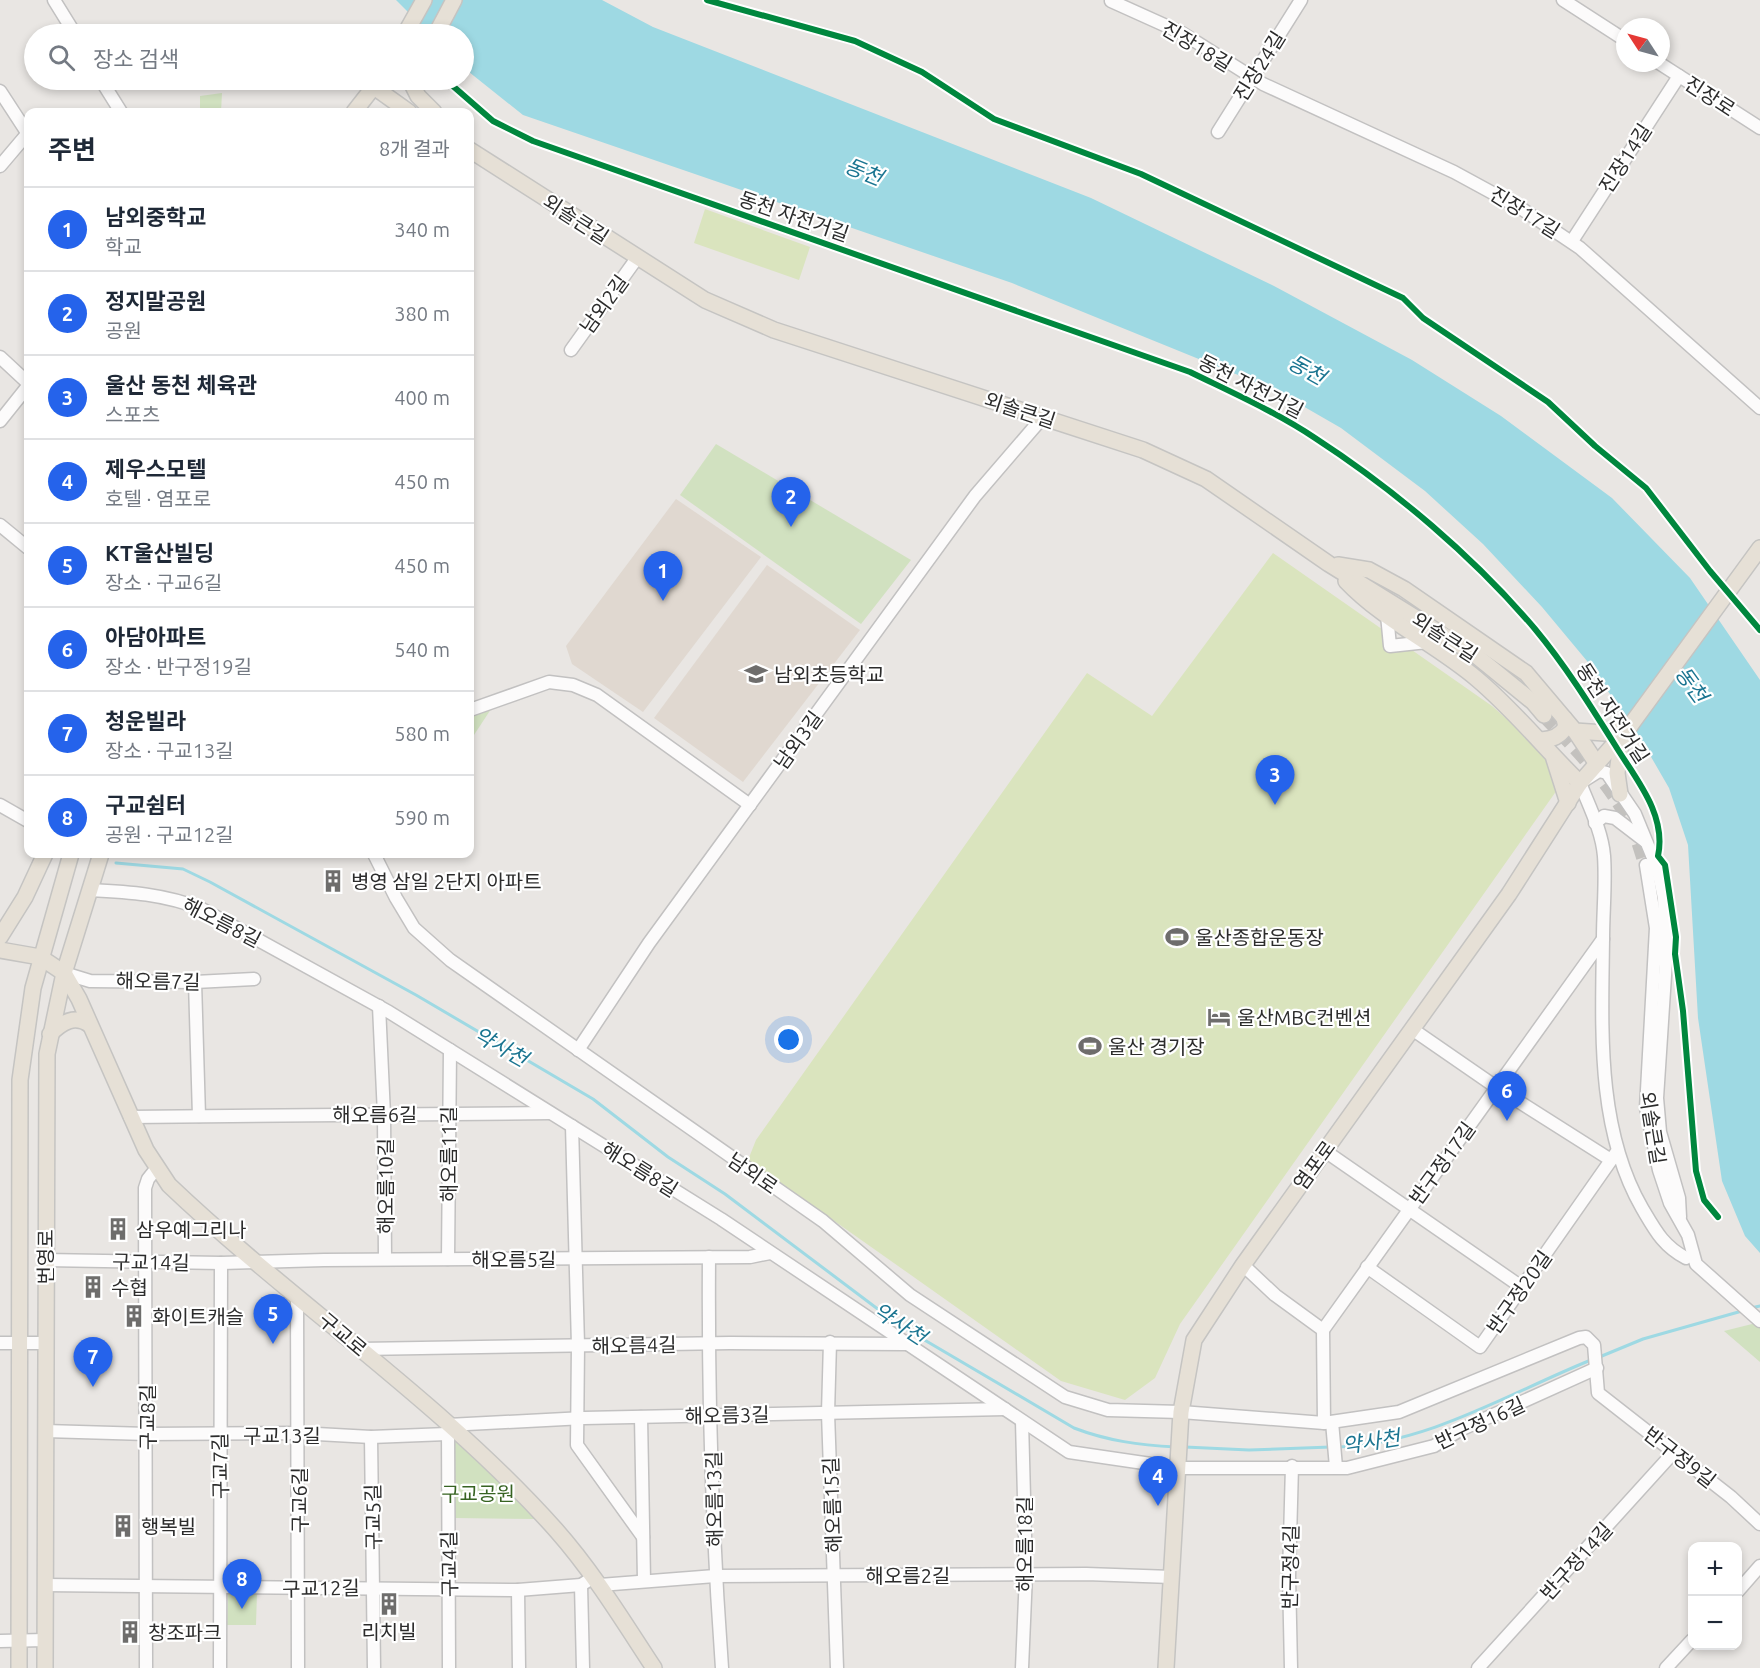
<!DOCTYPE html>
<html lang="ko">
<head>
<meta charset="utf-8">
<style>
  :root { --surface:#fff; --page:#f2f2f3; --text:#1f2937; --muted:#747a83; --line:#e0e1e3; --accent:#2563eb }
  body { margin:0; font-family:Ubuntu,"Noto Sans KR",sans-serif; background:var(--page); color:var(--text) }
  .controls { position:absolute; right:18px; bottom:18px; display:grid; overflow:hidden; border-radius:12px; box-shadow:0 3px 9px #0003 }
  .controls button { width:54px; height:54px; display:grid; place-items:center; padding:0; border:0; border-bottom:2px solid var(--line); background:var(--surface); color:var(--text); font:30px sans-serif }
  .compass { position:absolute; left:1616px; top:18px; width:54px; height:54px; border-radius:50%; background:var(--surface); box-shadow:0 3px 9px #0003; rotate:306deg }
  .you { position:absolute; left:789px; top:1040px; width:21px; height:21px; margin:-15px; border:4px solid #fff; border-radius:50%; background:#1a73e8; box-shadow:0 0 0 9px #1a73e833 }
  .badge { display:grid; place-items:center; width:39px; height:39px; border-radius:50%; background:var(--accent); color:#fff; font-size:20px; font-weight:700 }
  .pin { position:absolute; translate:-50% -50px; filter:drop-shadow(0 2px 3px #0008) }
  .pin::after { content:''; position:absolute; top:32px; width:21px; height:18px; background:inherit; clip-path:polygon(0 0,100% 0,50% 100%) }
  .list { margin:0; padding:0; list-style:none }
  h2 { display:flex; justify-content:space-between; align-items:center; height:78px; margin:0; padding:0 24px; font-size:26px }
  h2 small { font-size:20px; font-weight:400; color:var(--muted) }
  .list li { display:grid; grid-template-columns:39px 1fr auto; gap:18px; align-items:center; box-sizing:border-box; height:84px; padding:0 24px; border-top:2px solid var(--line) }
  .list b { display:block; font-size:22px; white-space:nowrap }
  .list p { margin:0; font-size:20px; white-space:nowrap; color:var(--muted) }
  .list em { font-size:20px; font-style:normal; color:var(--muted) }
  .icon { flex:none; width:33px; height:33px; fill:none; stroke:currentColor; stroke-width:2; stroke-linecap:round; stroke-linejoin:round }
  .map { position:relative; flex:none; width:1760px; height:1668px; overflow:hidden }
  .search { position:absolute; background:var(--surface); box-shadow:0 3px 9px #0003; left:24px; top:24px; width:450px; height:66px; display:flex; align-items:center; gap:15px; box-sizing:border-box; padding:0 21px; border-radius:33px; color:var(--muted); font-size:22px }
  .panel { position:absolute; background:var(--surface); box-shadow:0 3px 9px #0003; left:24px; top:108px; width:450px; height:750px; border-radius:12px }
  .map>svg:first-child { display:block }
</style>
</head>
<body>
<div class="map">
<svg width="1760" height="1668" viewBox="0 0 1760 1668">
  <rect width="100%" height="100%" fill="#e9e6e3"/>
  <!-- education -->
  <g fill="#e0d8d0">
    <path d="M676 499 761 557 643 712 572 664 566 646Z"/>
    <path d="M767 565 860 630 743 782 654 718Z"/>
  </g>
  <!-- green -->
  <g fill="#d1e1c0">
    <path d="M222 93 221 112H200V96Z"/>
    <path d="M716 444 911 560 861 624 680 495Z"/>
    <path d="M497 700 470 741V710Z"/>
    <path d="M1760 1322V1362L1724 1331Z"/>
    <path d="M450 1434 537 1519 454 1518Z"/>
    <path d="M257 1592 256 1625H227L228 1593Z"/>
  </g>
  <!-- pitch -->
  <g fill="#dae4be">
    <path d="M705 209 810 247 799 280 694 243Z"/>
    <path d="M1273 553 1492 706 1535 744 1547 759 1557 790 1180 1324 1155 1378 1125 1400 1061 1381 748 1160 756 1140 1087 673 1152 716Z"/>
  </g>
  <!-- water -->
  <path fill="#9ed9e3" d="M396 0H602L653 27 1091 198 1274 286 1412 360 1501 416 1612 498 1690 578 1760 680V1253L1745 1236 1722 1181 1698 1018 1688 845 1669 788 1639 736 1587 661 1542 607 1483 544 1425 491 1341 428 1275 390 1012 283 523 115 464 68V34H430Z"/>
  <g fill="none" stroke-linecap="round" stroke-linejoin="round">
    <!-- stream -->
    <g stroke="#9ed9e3" stroke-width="3">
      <path d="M116 863 183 869 210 882 416 995 593 1099 668 1157 725 1194 899 1325 1074 1428C1108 1441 1139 1445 1176 1447"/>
      <path d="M1751 1308 1760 1306"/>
      <path d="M1597 1358 1643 1339 1742 1311"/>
      <path d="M1185 1447 1249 1450 1331 1447"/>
      <path d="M1338 1447C1428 1444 1509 1393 1591 1360"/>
    </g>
    <!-- major-tunnel -->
    <path stroke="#c3c1be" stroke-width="15" stroke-dasharray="15 8" stroke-linecap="butt" d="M1544 715C1575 747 1609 781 1630 821 1637 834 1641 850 1646 865"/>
    <!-- minor casing -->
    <g stroke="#c2c1c1" stroke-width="15">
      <g id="minor">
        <path d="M54 0 75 34"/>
        <path d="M1563 0 1625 40"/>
        <path d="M1111 1 1182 33 1263 84 1454 172 1522 209 1580 248 1760 408"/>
        <path d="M1659 63 1760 128"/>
        <path d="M101 80 121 112"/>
        <path d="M0 91 28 134"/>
        <path d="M1218 132 1301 0"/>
        <path d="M0 166 28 133"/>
        <path d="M1572 241 1679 76"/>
        <path d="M571 350 637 258"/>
        <path d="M0 357 28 383"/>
        <path d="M0 421 28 386"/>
        <path d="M0 525 28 548"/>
        <path d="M1387 615 1390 646 1427 642"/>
        <path d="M470 710 549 682 573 685 597 695 750 805"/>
        <path d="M0 805 28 821"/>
        <path d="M1595 823 1604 816 1615 818 1645 841"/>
        <path d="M374 854 396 898 414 928 450 960 823 1221 910 1295 1065 1397 1108 1410 1181 1412 1324 1423 1399 1412 1579 1338 1586 1337 1594 1345 1598 1393 1731 1497 1760 1524"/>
        <path d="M1646 865 1656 928 1646 1108 1659 1170 1670 1203 1688 1235 1696 1264 1760 1321"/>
        <path d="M89 890C130 892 164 894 202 909L389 1012 721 1219 1069 1452 1178 1468H1347L1434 1446 1460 1430 1597 1368"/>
        <path d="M64 973 90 981 195 982 254 979"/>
        <path d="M195 982 199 1116"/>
        <path d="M379 1006 384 1115 385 1259"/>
        <path d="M1412 1029 1496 1087 1611 1160"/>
        <path d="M578 1050 649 943 975 496 1043 417"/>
        <path d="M130 1117 550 1113"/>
        <path d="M572 1126 578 1345 577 1445 643 1537"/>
        <path d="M1325 1151 1523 1288"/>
        <path d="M1680 1217 1679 1198 1660 1132 1657 1098 1666 960 1664 898 1658 870 1635 814 1607 773 1599 771 1580 783C1589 806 1602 831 1604 856 1606 883 1603 911 1603 938 1602 1028 1596 1128 1642 1208 1655 1230 1663 1246 1686 1258"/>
        <path d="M709 1257C708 1394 712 1532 722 1668"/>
        <path d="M448 1259 450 1050"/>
        <path d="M45 1260 221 1263 324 1260 750 1257 770 1253"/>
        <path d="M1243 1265 1275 1295 1323 1330 1324 1423"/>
        <path d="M1367 1267 1480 1347 1616 1153"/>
        <path d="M297 1296 298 1668"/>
        <path d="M1323 1330 1603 939"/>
        <path d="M830 1342 828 1413 837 1668"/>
        <path d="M0 1343H45"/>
        <path d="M361 1349 730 1343 906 1344"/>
        <path d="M641 1417 644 1580"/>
        <path d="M1332 1422 1336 1467"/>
        <path d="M45 1431 147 1434 299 1433 371 1437 447 1434"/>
        <path d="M371 1437 374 1668"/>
        <path d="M45 1585 518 1590 581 1585 594 1577"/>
        <path d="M581 1585 583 1668"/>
        <path d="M600 1585 715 1576 1086 1574 1172 1577"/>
        <path d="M518 1590 519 1668"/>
        <path d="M1738 1591 1760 1566"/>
        <path d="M0 1641 45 1640"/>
        <path d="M146 1668 145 1188 148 1179 156 1169"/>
        <path d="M220 1668 221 1263"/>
        <path d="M449 1668 448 1425 584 1418 1005 1409"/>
        <path d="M1022 1668 1026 1574 1022 1421"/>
        <path d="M1291 1668 1289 1576 1292 1466"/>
        <path d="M1478 1668 1673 1453"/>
        <path d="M1666 1668 1692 1640"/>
      </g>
    </g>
    <!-- major casing -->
    <g stroke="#c5c4c2" stroke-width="18">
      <g id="major">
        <path d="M405 34 424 0"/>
        <path d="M436 34 454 0"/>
        <path d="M410 80 418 96 434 112"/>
        <path d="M374 87 409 112"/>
        <path d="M354 112 379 80"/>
        <path d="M470 150 705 300 774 330 1143 450 1206 479 1329 564 1474 654 1533 702 1544 715"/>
        <path d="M1338 565 1369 570 1404 589 1526 673 1575 731 1605 733 1630 726"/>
        <path d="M1346 581C1384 621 1436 644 1477 679 1515 711 1545 749 1580 783"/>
        <path d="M1575 731 1597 764"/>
        <path d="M1541 740C1553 739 1559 737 1566 727L1564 718"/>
        <path d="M1554 759 1568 803"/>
        <path d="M1620 794 1617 773 1622 737"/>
        <path d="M0 937 25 897 45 854"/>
        <path d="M0 950 40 957 64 973 79 999 146 1150 169 1185C294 1304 441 1401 556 1530 594 1573 623 1621 654 1668"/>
        <path d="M50 1034C62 1022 75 1014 90 1025"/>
        <path d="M19 1668 20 1080 33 988 71 854"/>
        <path d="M45 1668 47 1054 64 973 101 854"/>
        <path d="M1166 1668 1181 1412 1194 1340 1243 1265 1509 894 1580 783 1630 726 1760 548"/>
      </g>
    </g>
    <!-- minor -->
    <use href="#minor" stroke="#fcfbfb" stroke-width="12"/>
    <!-- major -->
    <use href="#major" stroke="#e6e0d6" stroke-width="15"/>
    <!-- cycleway casing -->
    <g stroke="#fff" stroke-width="10">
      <g id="cycleway">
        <path d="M707 0 855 41 922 72 994 119 1141 174 1403 298 1423 318 1548 402 1595 446 1646 488 1710 571 1760 630"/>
        <path d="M446 80 493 121 533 141 1190 372C1233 393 1276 412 1315 438 1395 490 1473 556 1535 629 1565 665 1590 705 1615 745 1635 778 1667 814 1658 856L1665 865 1676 937 1675 954 1683 1011 1696 1171 1704 1200 1718 1217"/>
      </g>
    </g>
    <!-- cycleway -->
    <use href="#cycleway" stroke="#00873e" stroke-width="6"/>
  </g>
  <!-- icons -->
  <defs>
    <g id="school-bare" transform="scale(1.8)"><path d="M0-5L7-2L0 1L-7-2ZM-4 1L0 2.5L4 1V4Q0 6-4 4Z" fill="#6e6d6c" stroke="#fff" stroke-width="2.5" paint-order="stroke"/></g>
    <g id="building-bare" transform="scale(1.8)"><path d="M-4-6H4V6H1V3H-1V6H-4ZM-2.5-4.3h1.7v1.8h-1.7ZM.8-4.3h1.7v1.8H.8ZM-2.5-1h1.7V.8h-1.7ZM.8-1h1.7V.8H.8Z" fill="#6e6d6c" stroke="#fff" stroke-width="2.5" paint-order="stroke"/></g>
    <g id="stadium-bare" transform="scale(1.8)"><path d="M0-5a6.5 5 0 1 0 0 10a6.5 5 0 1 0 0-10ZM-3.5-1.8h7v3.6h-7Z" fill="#6e6d6c" stroke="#fff" stroke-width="2.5" paint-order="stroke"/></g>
    <g id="hotel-bare" transform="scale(1.8)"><path d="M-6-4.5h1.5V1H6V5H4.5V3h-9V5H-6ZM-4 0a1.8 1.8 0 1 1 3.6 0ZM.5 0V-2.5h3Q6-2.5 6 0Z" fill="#6e6d6c" stroke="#fff" stroke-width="2.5" paint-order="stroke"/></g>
  </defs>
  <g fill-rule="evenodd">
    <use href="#school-bare" x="756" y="674"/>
    <use href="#building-bare" x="333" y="881"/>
    <use href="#stadium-bare" x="1177" y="937"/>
    <use href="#hotel-bare" x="1219" y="1017"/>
    <use href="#stadium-bare" x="1090" y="1046"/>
    <use href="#building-bare" x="118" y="1229"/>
    <use href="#building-bare" x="93" y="1287"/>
    <use href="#building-bare" x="134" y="1316"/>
    <use href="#building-bare" x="123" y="1526"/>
    <use href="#building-bare" x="389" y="1604"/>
    <use href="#building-bare" x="130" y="1632"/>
  </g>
  <g text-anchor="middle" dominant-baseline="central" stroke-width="4.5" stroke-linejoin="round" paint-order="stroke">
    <!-- street labels -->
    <g font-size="20" fill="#2c2c2c" stroke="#fff">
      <text transform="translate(1197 46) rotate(31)">진장18길</text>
      <text transform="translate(1259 66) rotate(-58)">진장24길</text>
      <text transform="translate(1710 96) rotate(33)">진장로</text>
      <text transform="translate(1625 158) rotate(-57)">진장14길</text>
      <text transform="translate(1525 212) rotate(32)">진장17길</text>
      <text transform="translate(794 216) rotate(19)">동천 자전거길</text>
      <text transform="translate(576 219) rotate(33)">외솔큰길</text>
      <text transform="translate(604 304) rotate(-54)">남외2길</text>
      <text transform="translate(1251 386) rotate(27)">동천 자전거길</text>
      <text transform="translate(1020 410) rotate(18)">외솔큰길</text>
      <text transform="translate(1445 637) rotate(33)">외솔큰길</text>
      <text transform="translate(1613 713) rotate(57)">동천 자전거길</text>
      <text transform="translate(798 740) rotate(-54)">남외3길</text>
      <text transform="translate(222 922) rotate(27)">해오름8길</text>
      <text transform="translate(158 981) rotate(1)">해오름7길</text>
      <text x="375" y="1114">해오름6길</text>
      <text transform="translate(1653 1128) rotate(81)">외솔큰길</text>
      <text transform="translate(448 1154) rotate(-90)">해오름11길</text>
      <text transform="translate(1442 1163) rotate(-54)">반구정17길</text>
      <text transform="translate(1314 1165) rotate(-54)">염포로</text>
      <text transform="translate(640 1169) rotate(32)">해오름8길</text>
      <text transform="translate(753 1173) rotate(35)">남외로</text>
      <text transform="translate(385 1186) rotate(-90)">해오름10길</text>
      <text transform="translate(45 1257) rotate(-90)">번영로</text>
      <text x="514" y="1259">해오름5길</text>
      <text transform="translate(151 1262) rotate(1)">구교14길</text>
      <text transform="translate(1519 1292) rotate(-55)">반구정20길</text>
      <text transform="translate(343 1334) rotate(40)">구교로</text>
      <text transform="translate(634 1345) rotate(-1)">해오름4길</text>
      <text transform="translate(727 1415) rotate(-1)">해오름3길</text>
      <text transform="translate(147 1417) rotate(-90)">구교8길</text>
      <text transform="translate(1480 1423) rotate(-25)">반구정16길</text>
      <text x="282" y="1435">구교13길</text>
      <text transform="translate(1680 1457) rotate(38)">반구정9길</text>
      <text transform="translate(220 1466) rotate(-91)">구교7길</text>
      <text transform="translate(714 1499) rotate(-91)">해오름13길</text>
      <text transform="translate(299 1500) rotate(-90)">구교6길</text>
      <text transform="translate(832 1505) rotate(-92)">해오름15길</text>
      <text transform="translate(373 1517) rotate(-91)">구교5길</text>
      <text transform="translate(1024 1544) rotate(-90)">해오름18길</text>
      <text transform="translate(1576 1561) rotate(-48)">반구정14길</text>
      <text transform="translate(449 1564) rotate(-91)">구교4길</text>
      <text transform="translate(1290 1567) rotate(-89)">반구정4길</text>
      <text x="908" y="1575">해오름2길</text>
      <text transform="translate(321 1588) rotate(-1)">구교12길</text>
    </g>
    <!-- poi labels -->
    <g font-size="20" fill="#2c2c2c" stroke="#fff" text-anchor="start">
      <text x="774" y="674">남외초등학교</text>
      <text x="351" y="881">병영 삼일 2단지 아파트</text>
      <text x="1195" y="937">울산종합운동장</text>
      <text x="1237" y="1017">울산MBC컨벤션</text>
      <text x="1108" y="1046">울산 경기장</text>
      <text x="136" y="1229">삼우예그리나</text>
      <text x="111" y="1287">수협</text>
      <text x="152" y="1316">화이트캐슬</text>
      <text x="141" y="1526">행복빌</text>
      <text x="389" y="1631" text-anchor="middle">리치빌</text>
      <text x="148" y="1632">창조파크</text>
    </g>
    <!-- park labels -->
    <g font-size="20" fill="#376322" stroke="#fff">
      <text x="478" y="1493">구교공원</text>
    </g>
    <!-- water labels -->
    <g font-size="21" font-style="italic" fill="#1b7591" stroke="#fff">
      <text transform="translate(864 171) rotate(22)">동천</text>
      <text transform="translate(1307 369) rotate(29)">동천</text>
      <text transform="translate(1692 684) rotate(54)">동천</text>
      <text transform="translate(501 1046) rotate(29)">약사천</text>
      <text transform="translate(900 1323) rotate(33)">약사천</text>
      <text transform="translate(1371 1441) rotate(-9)">약사천</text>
    </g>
  </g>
</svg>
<div class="controls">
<button>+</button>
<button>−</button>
</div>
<svg class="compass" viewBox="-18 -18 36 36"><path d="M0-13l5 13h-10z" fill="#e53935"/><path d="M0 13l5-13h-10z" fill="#747a83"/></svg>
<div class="you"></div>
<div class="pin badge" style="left:663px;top:601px">1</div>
<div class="pin badge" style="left:791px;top:527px">2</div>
<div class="pin badge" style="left:1275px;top:805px">3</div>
<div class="pin badge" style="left:1158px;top:1506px">4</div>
<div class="pin badge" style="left:273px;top:1344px">5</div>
<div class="pin badge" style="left:1507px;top:1121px">6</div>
<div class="pin badge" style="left:93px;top:1387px">7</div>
<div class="pin badge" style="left:242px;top:1609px">8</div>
<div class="search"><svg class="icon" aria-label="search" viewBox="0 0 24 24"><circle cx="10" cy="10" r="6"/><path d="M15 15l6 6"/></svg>장소 검색</div>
<section class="panel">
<h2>주변<small>8개 결과</small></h2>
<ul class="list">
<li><span class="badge">1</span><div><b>남외중학교</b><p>학교</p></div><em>340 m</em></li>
<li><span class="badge">2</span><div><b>정지말공원</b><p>공원</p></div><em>380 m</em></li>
<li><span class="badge">3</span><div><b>울산 동천 체육관</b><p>스포츠</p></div><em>400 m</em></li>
<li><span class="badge">4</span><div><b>제우스모텔</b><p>호텔 · 염포로</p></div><em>450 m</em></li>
<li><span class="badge">5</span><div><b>KT울산빌딩</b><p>장소 · 구교6길</p></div><em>450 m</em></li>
<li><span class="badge">6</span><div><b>아담아파트</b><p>장소 · 반구정19길</p></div><em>540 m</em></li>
<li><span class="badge">7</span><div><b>청운빌라</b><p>장소 · 구교13길</p></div><em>580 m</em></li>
<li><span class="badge">8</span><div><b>구교쉼터</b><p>공원 · 구교12길</p></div><em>590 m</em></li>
</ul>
</section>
</div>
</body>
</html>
